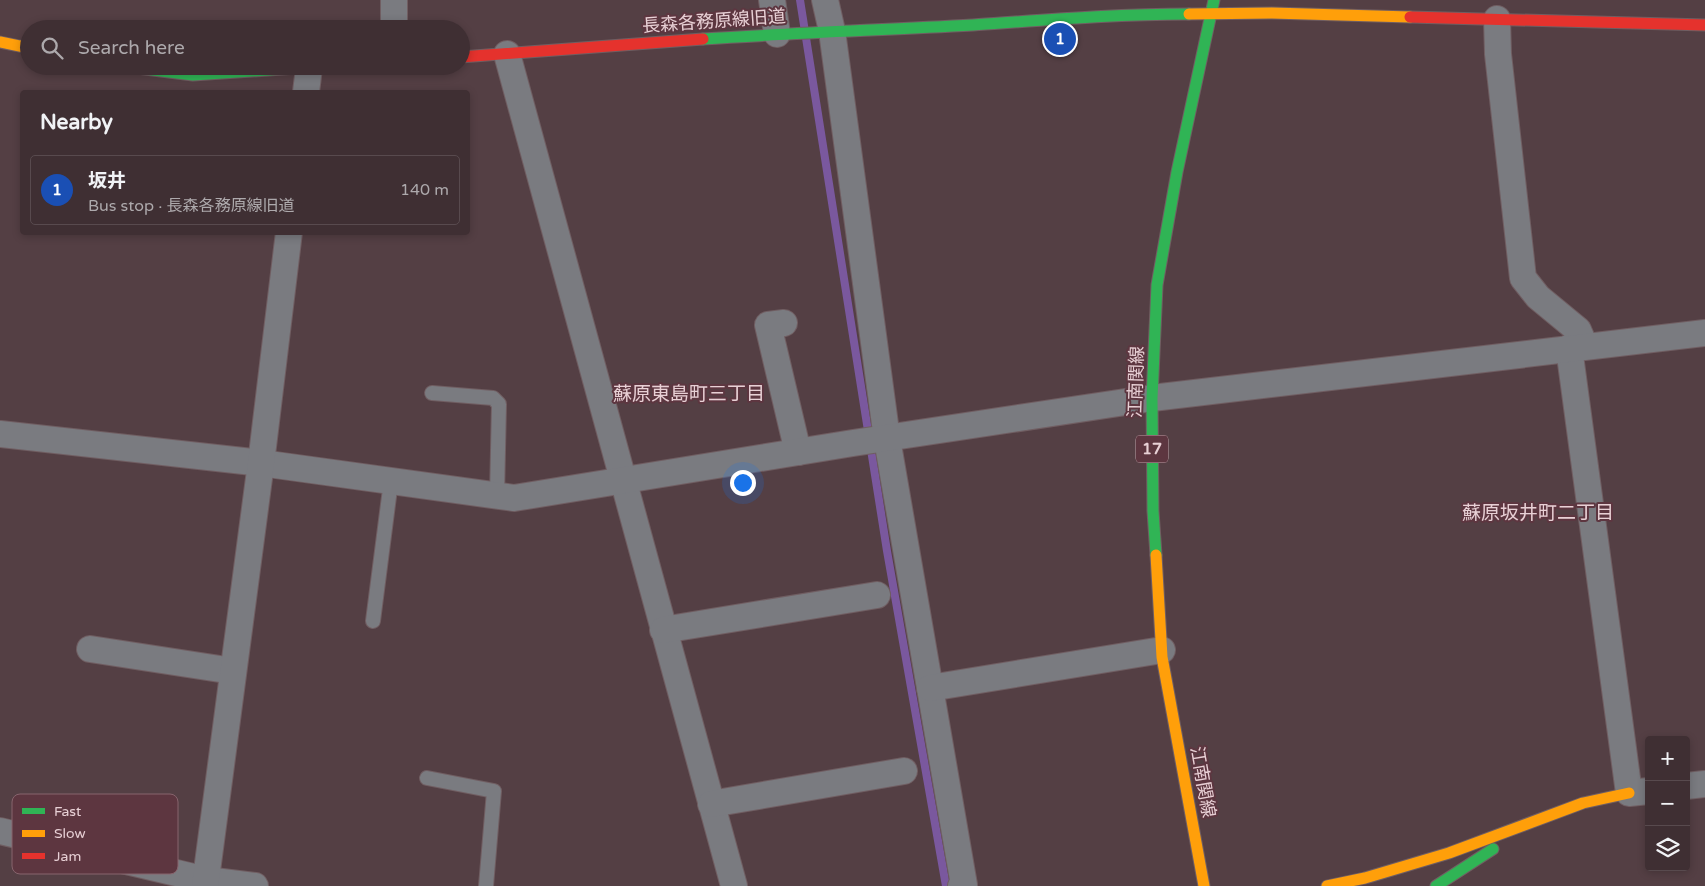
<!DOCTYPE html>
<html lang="en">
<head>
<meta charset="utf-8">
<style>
  :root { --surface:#3f2f33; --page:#4a3b3f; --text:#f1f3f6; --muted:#ada9ac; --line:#584a4e; --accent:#ea580c }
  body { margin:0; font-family:"Varela Round","Noto Sans JP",sans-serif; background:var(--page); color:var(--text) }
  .controls { position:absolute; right:15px; bottom:15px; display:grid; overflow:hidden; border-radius:5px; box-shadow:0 2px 8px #0003 }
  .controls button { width:45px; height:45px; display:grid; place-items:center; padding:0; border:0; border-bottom:1px solid var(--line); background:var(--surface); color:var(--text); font:25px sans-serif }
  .you { position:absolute; left:742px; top:482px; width:18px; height:18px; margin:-12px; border:4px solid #fff; border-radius:50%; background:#1a73e8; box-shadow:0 0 0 8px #1a73e833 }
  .badge { display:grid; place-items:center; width:32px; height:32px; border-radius:50%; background:var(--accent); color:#fff; font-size:16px; font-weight:700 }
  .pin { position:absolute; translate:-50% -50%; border:2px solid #fff; box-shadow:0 1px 5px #0006 }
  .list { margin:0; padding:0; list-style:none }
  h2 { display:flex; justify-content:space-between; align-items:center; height:65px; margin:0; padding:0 20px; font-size:21px }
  h2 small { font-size:16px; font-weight:400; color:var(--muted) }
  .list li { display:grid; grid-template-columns:32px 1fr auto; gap:15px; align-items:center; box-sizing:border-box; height:70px; margin:0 10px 10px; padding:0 10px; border:1px solid var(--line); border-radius:5px }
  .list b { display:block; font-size:19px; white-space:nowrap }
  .list p { margin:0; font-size:16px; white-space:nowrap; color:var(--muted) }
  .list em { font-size:16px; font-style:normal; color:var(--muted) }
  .icon { flex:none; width:28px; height:28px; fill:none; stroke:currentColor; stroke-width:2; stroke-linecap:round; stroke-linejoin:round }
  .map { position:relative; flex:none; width:1705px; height:886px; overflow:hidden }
  .search { position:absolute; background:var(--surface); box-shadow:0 2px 8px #0003; left:20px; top:20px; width:450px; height:55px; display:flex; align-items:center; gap:12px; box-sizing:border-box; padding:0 18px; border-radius:28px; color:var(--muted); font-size:19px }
  .panel { position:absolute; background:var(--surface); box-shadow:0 2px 8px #0003; left:20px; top:90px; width:450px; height:145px; border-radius:5px }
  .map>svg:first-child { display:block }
</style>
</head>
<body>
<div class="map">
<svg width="1705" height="886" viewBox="0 0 1705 886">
  <rect width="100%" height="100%" fill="#543f44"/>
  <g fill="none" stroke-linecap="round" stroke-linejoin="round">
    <!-- stream -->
    <path stroke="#7a589e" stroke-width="8" d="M800 0 887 551 946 886"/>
    <!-- lane casing -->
    <g stroke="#705e62" stroke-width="16">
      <g id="lane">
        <path d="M432 393 493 398 499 404 497 496"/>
        <path d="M373 621 391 481"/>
        <path d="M427 778 494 791 486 886"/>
      </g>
    </g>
    <!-- street casing -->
    <g stroke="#705e62" stroke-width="28">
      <g id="street">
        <path d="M394 0V29"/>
        <path d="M772 0 777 34"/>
        <path d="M825 0 832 31 887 439 964 885 961 886"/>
        <path d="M1497 19 1498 54 1523 278 1538 297 1578 330 1585 346"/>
        <path d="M507 54 734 886"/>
        <path d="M306 92 309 68"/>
        <path d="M784 323 768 325 798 452"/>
        <path d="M1569 348 1629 793 1649 791"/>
        <path d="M0 434 261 463 514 498 853 443 1152 398 1705 333"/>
        <path d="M663 630 877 595"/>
        <path d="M90 649 233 671"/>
        <path d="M930 688 1162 650"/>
        <path d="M1686 786 1705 784"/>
        <path d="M711 804 904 771"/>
        <path d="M0 831 206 880 255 886"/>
        <path d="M205 886 261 463 289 232"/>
      </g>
    </g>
    <!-- fast casing -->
    <g stroke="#705e62" stroke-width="13">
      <g id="fast">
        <path d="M703 39C793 33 883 30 973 25 1045 20 1117 14 1189 14"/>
        <path d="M121 66 193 75 327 66"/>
        <path d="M1156 555 1153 511 1152 398 1157 285 1177 172 1214 0"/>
        <path d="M1436 886 1493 849"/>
      </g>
    </g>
    <!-- slow casing -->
    <g stroke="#705e62" stroke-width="13">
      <g id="slow">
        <path d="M1189 14 1272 13 1410 17"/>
        <path d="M0 42 29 48"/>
        <path d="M1156 555 1162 657 1204 886"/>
        <path d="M1327 886 1365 878 1449 853 1583 803 1629 793"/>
      </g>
    </g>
    <!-- jam casing -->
    <g stroke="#705e62" stroke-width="13">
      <g id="jam">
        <path d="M1410 17 1705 25"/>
        <path d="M461 57 703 39"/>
      </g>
    </g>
    <!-- lane -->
    <use href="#lane" stroke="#7a7b80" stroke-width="14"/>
    <!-- street -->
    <use href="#street" stroke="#7a7b80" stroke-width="26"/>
    <!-- fast -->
    <use href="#fast" stroke="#30b455" stroke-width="11"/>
    <!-- slow -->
    <use href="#slow" stroke="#ff9f0a" stroke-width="11"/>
    <!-- jam -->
    <use href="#jam" stroke="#e5322d" stroke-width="11"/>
  </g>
  <g text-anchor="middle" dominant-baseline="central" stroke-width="4" stroke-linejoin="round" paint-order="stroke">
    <!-- shield labels -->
    <rect fill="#5d3640" stroke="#bea2a8" stroke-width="1" x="1136" y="435.5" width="32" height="27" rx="4"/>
    <g font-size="16" font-weight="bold" fill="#e8d0d5">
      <text x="1152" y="449">17</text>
    </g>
    <!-- street labels -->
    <g font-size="18" fill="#e8d0d5" stroke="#5d3640">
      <text transform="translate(714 21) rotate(-4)">長森各務原線旧道</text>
      <text transform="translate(1136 382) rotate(-88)">江南関線</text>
      <text transform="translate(1203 782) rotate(80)">江南関線</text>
    </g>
    <!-- neighbourhood labels -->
    <g font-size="19" fill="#e8d0d5" stroke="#5d3640">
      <text x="689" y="394">蘇原東島町三丁目</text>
      <text x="1538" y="513">蘇原坂井町二丁目</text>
    </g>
  </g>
  <!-- legend -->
  <rect x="12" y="794" width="166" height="80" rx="8" fill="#5d3640" stroke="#87646d" stroke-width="1"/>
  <rect x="22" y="808" width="23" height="6" fill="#30b455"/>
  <rect x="22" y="830" width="23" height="7" fill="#ff9f0a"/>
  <rect x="22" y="853" width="23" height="6" fill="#e5322d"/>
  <g font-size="14" fill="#e8d0d5">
    <text x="54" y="816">Fast</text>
    <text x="54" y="838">Slow</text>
    <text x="54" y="861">Jam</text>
  </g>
</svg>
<div class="controls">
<button>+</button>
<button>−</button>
<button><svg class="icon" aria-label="layers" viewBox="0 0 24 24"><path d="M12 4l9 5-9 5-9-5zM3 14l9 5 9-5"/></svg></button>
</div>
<div class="you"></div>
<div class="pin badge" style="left:1060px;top:39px;background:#1a4fb4">1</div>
<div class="search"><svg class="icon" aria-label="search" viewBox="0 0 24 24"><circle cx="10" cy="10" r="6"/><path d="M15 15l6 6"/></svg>Search here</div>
<section class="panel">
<h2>Nearby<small></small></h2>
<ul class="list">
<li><span class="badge" style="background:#1a4fb4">1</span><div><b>坂井</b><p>Bus stop · 長森各務原線旧道</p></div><em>140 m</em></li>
</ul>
</section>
</div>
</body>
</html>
